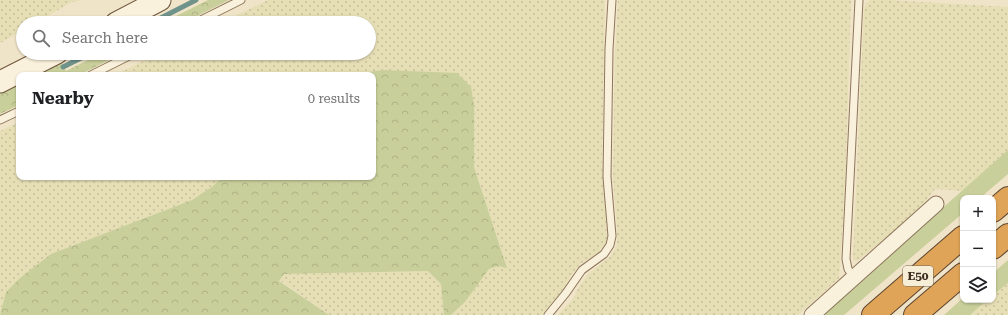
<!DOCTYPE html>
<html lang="en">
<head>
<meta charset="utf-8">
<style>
  :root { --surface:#fff; --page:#f6f6f6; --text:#202124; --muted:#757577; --line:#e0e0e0 }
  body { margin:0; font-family:"Roboto Serif",serif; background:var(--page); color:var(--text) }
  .controls { position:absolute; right:12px; bottom:12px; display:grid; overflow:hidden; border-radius:8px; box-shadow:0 1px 3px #0004 }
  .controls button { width:36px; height:36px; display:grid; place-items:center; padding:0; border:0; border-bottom:1px solid var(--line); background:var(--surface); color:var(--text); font:20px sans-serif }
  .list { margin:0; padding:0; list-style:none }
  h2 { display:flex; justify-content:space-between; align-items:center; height:52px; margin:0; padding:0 16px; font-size:17px }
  h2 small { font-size:13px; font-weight:400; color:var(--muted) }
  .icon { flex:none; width:22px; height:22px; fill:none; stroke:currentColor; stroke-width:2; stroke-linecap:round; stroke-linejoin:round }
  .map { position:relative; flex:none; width:1008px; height:315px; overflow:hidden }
  .search { position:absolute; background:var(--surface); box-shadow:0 1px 3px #0004; left:16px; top:16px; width:360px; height:44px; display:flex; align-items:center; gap:10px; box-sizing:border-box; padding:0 14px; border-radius:22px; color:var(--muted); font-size:15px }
  .panel { position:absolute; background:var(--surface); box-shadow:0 1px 3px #0004; left:16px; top:72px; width:360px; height:108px; border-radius:8px }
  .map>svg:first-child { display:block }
</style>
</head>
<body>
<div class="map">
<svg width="1008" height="315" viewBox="0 0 1008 315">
  <defs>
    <pattern id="farmland-dots" width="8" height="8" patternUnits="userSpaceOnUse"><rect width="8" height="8" fill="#e6deb5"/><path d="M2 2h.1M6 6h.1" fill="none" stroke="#c6bf9b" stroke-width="1.8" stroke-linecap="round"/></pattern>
    <pattern id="forest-crowns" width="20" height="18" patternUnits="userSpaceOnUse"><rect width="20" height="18" fill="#c9cf9b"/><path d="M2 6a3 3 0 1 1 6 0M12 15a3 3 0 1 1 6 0" fill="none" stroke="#aeb285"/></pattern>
  </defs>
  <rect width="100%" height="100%" fill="#f0e4c8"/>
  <!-- farmland -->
  <g fill="url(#farmland-dots)">
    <path d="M0 0H82L72 2 35 23H23V30L0 43Z"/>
    <path d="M268 0H604L605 2 602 161 604 183 607 241 604 246 597 254 580 264 570 277 564 289 542 315H451L465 302 489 269 498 266 507 267 474 167V105L382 70 347 75H115L160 53H369V23H221Z"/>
    <path d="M618 0H851L845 188 839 278 798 315H558L573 299 579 287 588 274 611 256 617 245V231L613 176 615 53Z"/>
    <path d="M871 0H888L1008 7V150L963 191 935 189 924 203 896 230 857 261 853 260 864 10 866 3Z"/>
    <path d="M19 122V177H222L213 186 192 200 51 254 6 292 0 315V131Z"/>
    <path d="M428 271 441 284 444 315H329L279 280 284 274Z"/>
    <path d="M1008 283V315H970L987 300H993V295Z"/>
  </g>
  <!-- green -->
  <g fill="#c9cf9b">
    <path d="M1008 150V174L980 198H963V213L844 315H822Z"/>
    <path d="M1008 260V283L993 295V273Z"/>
    <path d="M963 298V300H987L970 315H944Z"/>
  </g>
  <!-- forest -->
  <g fill="url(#forest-crowns)">
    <path d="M208 0H229L183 23H162Z"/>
    <path d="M102 53H123L79 75H36L62 62 66 71Z"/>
    <path d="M382 70 457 73 471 87 474 105V167L507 268 498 266 489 269 465 302 451 315H444L441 284 428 271 284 274 279 281 329 315H0L6 292 20 278 51 254 192 200 213 186 222 177H373V75H347Z"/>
    <path d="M19 83V105L0 114V93Z"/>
  </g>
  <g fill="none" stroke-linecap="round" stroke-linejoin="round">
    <!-- stream -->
    <g stroke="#6f938a" stroke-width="5">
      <path d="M151 23 196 0"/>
      <path d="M63 67 91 53"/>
    </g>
    <!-- lane casing -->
    <g stroke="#8d765c" stroke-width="9">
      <g id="lane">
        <path d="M195 23 241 0"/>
        <path d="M91 75 135 53"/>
        <path d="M0 120 19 111"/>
        <path d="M854 278 848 269 846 259 859 0"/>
        <path d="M548 315 566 293 582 270 604 254 610 245 612 236 607 177 609 49 612 0"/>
      </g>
    </g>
    <!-- street casing -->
    <g stroke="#8d765c" stroke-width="17">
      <path id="street" d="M812 315 936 204"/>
    </g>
    <!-- secondary casing -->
    <g stroke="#6f573f" stroke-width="23">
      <g id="secondary">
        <path d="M116 23 160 0"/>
        <path d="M0 82 57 53"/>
      </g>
    </g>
    <!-- highway casing -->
    <g stroke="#5b4430" stroke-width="24">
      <g id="highway">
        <path d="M993 211 1008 198"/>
        <path d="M993 248 1008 235"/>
        <path d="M873 315 963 237"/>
        <path d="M915 315 963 274"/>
      </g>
    </g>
    <!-- lane -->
    <use href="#lane" stroke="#faf1dc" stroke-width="7"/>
    <!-- street -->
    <use href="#street" stroke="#faf1dc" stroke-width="15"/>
    <!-- secondary -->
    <use href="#secondary" stroke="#faf1dc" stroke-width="21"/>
    <!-- highway -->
    <use href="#highway" stroke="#e0a458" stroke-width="22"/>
  </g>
  <g text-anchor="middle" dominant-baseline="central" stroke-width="3" stroke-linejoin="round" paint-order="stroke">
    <!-- shield labels -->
    <rect fill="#f7eed8" stroke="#756857" stroke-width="1" x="903" y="266" width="30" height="20" rx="3"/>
    <g font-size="12" font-weight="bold" fill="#3d2e20">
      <text x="918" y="276">E50</text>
    </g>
  </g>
</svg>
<div class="controls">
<button>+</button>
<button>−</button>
<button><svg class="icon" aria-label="layers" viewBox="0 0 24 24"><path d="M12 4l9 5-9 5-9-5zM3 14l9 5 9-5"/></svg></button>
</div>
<div class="search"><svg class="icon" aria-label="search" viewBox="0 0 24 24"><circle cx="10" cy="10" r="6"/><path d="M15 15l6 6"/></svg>Search here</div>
<section class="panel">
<h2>Nearby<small>0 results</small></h2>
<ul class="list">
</ul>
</section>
</div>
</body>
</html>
